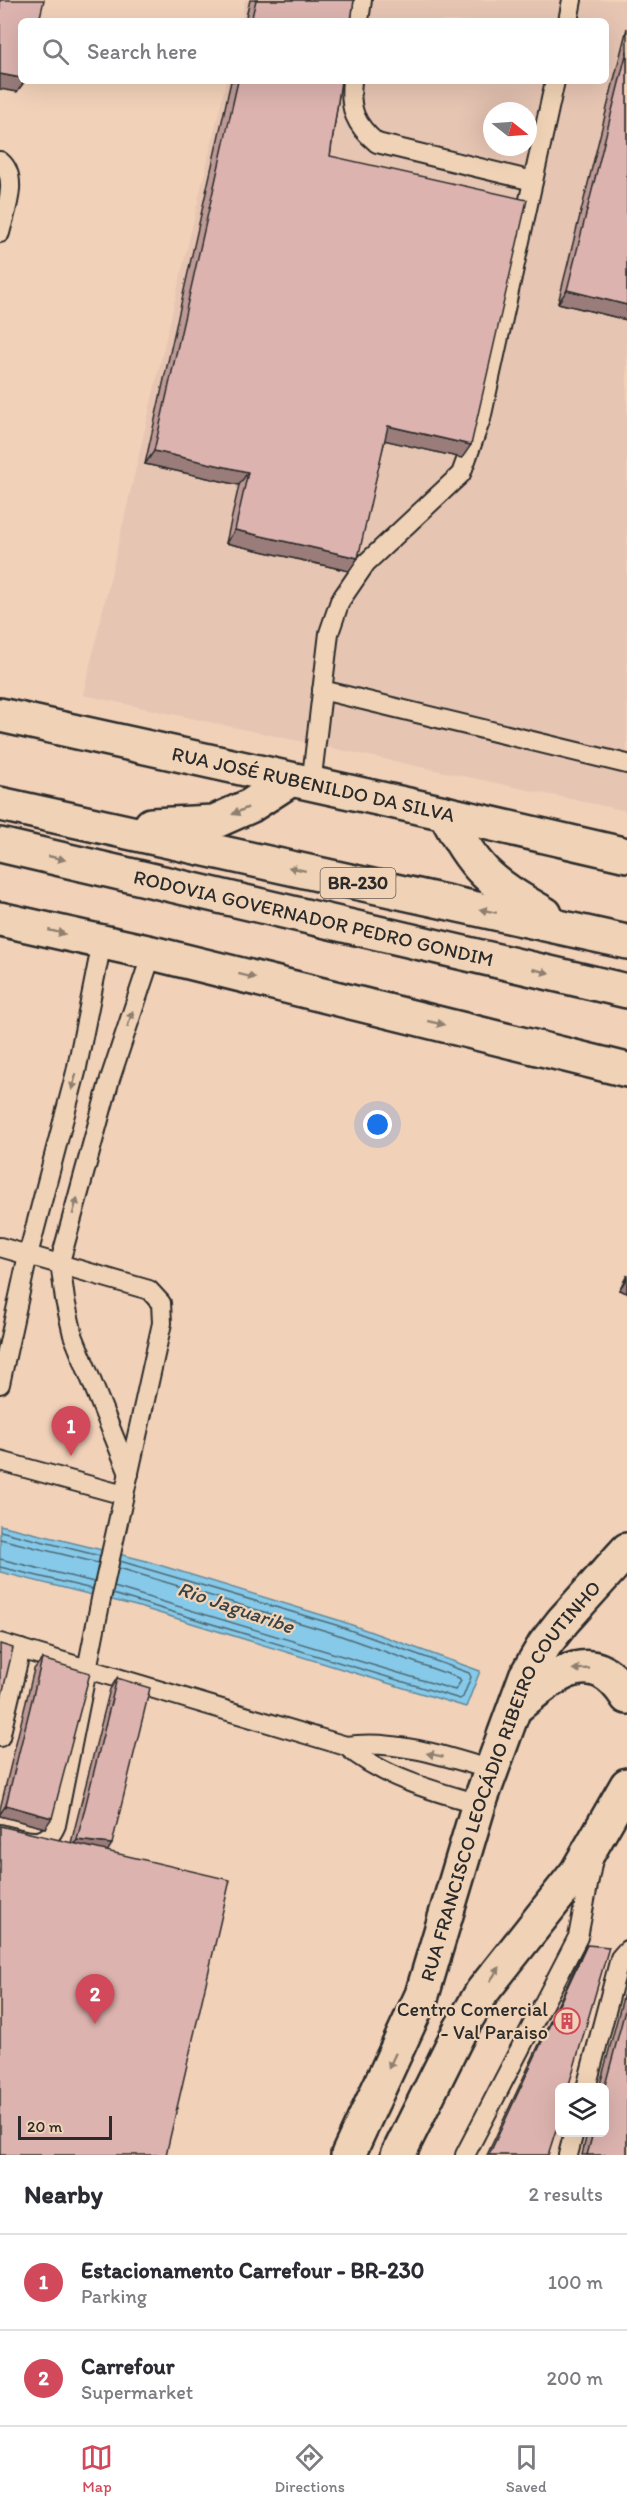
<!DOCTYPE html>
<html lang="en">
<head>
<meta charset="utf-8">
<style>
  :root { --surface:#fff; --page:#f7f7f7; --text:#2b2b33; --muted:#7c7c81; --line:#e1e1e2; --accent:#d1495b }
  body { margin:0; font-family:Itim,sans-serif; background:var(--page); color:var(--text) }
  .controls { position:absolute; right:18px; bottom:18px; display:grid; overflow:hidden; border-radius:9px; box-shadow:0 6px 24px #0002 }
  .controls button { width:54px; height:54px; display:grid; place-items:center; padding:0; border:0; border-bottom:2px solid var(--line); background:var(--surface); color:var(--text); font:30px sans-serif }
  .compass { position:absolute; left:483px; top:102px; width:54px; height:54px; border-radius:50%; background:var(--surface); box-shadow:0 6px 24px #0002; rotate:107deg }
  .scale { position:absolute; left:18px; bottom:15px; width:94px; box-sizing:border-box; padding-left:6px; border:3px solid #2b2b2b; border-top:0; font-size:16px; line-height:21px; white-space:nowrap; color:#2b2b2b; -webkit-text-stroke:4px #f0d3b6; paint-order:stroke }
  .you { position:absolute; left:378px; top:1125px; width:21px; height:21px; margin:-15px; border:4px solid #fff; border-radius:50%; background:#1a73e8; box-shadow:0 0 0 9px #1a73e833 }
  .badge { display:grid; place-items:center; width:39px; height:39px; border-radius:50%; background:var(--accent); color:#fff; font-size:20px; font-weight:700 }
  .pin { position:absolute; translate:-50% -50px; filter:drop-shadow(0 2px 3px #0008) }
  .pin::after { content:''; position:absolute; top:32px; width:21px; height:18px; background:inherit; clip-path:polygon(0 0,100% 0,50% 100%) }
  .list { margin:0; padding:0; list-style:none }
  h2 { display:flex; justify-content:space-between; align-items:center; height:78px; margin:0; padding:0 24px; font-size:26px }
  h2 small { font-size:20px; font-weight:400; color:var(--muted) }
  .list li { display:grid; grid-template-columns:39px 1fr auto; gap:18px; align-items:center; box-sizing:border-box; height:96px; padding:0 24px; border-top:2px solid var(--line) }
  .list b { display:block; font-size:22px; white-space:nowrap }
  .list p { margin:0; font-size:20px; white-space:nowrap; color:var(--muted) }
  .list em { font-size:20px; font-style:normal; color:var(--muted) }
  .icon { flex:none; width:33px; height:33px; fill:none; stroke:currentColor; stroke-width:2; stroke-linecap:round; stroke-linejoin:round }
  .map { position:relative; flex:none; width:627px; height:2155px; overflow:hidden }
  .search { position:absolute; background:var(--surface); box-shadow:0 6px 24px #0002; left:18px; right:18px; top:18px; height:66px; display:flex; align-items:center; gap:15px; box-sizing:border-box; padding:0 21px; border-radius:9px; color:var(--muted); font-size:22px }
  .sheet { height:270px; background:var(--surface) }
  nav { display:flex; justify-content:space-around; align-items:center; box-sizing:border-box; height:84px; border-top:2px solid var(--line); background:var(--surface); font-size:16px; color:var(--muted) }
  nav a { display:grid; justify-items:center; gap:3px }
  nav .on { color:var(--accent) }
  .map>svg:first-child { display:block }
</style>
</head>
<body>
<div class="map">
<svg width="627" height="2155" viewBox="0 0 627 2155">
  <rect width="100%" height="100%" fill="#f2d1b9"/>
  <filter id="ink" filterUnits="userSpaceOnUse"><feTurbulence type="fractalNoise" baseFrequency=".0167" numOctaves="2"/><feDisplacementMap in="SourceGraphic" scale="12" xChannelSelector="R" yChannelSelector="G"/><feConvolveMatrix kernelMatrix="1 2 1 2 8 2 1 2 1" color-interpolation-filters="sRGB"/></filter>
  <g filter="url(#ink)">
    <!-- built -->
    <path fill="#e7c5b3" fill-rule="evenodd" d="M245 0H627V811L83 695 226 81H606V21H241ZM492 111H528V147H492Z"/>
    <!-- water -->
    <path fill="#86c9e8" stroke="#628a9c" stroke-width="1.5" d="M0 1525 143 1560 338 1620 480 1671 466 1707 136 1606 0 1572Z"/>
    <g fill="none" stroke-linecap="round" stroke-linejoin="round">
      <!-- shore -->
      <g stroke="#4f6a77" stroke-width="1.5">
        <path d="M0 1531 100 1556"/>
        <path d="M0 1539 98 1563"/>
        <path d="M0 1559 94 1582"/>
        <path d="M0 1567 92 1589"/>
        <path d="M114 1587 455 1690 461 1681 459 1678 333 1633 119 1568"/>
        <path d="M113 1594 460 1699 463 1697 471 1677 469 1673 336 1625 120 1561"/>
      </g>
      <!-- lane casing -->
      <g stroke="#2b2b2b" stroke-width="22">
        <g id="lane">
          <path d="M359 21 362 0"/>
          <path d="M568 21 572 0"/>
          <path d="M352 81C349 109 355 125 377 143L533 181"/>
          <path d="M0 161C20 177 5 212 0 233"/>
          <path d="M322 690 627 764"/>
          <path d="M311 785 329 633 340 601 366 563 461 474 481 419 555 81"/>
          <path d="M0 1247 28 1255 76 1072 102 942"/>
          <path d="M0 1384 28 1255 149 1290 161 1303 162 1323 101 1599 56 1825C46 1851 22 1839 0 1834"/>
          <path d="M0 1461 124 1495"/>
          <path d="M129 1474 73 1335 65 1300 60 1262 110 1079 152 953"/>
          <path d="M0 1643 346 1746"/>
          <path d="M0 1737 21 1649"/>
          <path d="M479 1804C433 1791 382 1777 346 1746 393 1739 446 1756 491 1770"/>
          <path d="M586 2088 620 1958 627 1950"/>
          <path d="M465 2155 578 1937 593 1859"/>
          <path d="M568 2155 574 2132"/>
        </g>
      </g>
      <!-- street casing -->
      <g stroke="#2b2b2b" stroke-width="38">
        <g id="street">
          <path id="s1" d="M0 715 445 813 627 855"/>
        </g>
      </g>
      <!-- secondary casing -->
      <g stroke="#2b2b2b" stroke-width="38">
        <g id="secondary">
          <path d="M0 919 152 953 627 1070"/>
          <path d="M516 1707C553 1677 592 1641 627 1697"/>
          <path id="s2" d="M348 2155 422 1995 479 1804 526 1676 545 1644 563 1621 627 1550"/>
          <path d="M398 2155 460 2030 482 1992 577 1872 627 1785"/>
        </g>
      </g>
      <!-- highway casing -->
      <g stroke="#2b2b2b" stroke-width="38">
        <g id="highway">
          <path d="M0 804 627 942"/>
          <path d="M445 813C475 870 489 882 545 914"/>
          <path d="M151 825 214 822 250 806 290 780"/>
          <path id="s3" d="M0 845 627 991"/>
        </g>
      </g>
      <!-- lane -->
      <use href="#lane" stroke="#f0d3b6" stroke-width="18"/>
      <!-- street -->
      <use href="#street" stroke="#f0d3b6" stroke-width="33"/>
      <!-- secondary -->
      <use href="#secondary" stroke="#f0d3b6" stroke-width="33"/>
      <!-- highway -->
      <use href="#highway" stroke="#f0d3b6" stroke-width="33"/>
    </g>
    <!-- wall -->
    <g fill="#bd9a96" stroke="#2b2b2b" stroke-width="1.5">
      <path d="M250 0H354L351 21H245Z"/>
      <path d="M627 28V320L558 303Z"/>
      <path d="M231 81H341L330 156 462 458 385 440 349 571 226 543 239 485 145 464Z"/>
      <path d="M627 1275V1293L619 1290Z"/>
      <path d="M42 1659 45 1828 0 1816V1809L34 1669Z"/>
      <path d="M117 1678 107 1851 71 1843 110 1689Z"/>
      <path d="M587 1945 548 2155H487L582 1953Z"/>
      <path d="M627 1982V2155H582L587 2133H604V2088H599Z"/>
    </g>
    <!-- shaded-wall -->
    <g fill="#9a7d7a" stroke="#2b2b2b" stroke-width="1.5">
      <path d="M0 74 21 78V81H25L17 92 0 89Z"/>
      <path d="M567 290 627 305V320L558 303Z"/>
      <path d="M388 426 471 445 462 458 379 439Z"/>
      <path d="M154 451 248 472 239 485 145 464Z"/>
      <path d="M235 530 358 558 349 571 226 543Z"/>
      <path d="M627 1278V1293L619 1290Z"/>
      <path d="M6 1805 52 1818 45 1828 0 1816V1814Z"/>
      <path d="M77 1840 112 1844 105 1855 69 1851Z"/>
    </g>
    <!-- building -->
    <g fill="#dcb3af" stroke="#2b2b2b" stroke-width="1.5">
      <path d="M0 0H44L39 21H21V78L0 74Z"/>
      <path d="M256 0H354L351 21H251Z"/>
      <path d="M627 51V305L567 290Z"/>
      <path d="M238 81H341L330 156 527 200 471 445 388 426 358 558 235 530 248 472 154 451Z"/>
      <path d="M0 1644 13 1648 0 1703Z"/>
      <path d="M42 1659 90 1673 52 1818 6 1805Z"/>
      <path d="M117 1678 150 1688 112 1844 77 1840Z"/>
      <path d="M0 1826 230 1880 166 2155H0Z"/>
      <path d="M587 1945 609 1947 568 2088H560V2117L548 2155H489Z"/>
      <path d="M627 2003V2155H587L593 2133H604V2089Z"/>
    </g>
    <!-- one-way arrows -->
    <defs><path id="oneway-solid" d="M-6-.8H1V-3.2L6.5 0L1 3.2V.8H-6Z" transform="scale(1.5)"/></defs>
    <g fill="#8e7f70">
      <use href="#oneway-solid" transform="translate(240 811) rotate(156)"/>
      <use href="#oneway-solid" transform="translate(57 858) rotate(13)"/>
      <use href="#oneway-solid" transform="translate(297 869) rotate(-168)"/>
      <use href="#oneway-solid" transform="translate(488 911) rotate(-168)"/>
      <use href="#oneway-solid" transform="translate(57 932) rotate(13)"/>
      <use href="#oneway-solid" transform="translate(541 971) rotate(13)"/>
      <use href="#oneway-solid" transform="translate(247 976) rotate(14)"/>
      <use href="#oneway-solid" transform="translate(130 1019) rotate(-72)"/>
      <use href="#oneway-solid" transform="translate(436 1023) rotate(14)"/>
      <use href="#oneway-solid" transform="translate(74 1082) rotate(104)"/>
      <use href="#oneway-solid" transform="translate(75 1206) rotate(-75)"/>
      <use href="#oneway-solid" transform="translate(581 1669) rotate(177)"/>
      <use href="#oneway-solid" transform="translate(435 1755) rotate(-168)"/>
      <use href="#oneway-solid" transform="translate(495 1974) rotate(-55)"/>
      <use href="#oneway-solid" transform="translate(392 2061) rotate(115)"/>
    </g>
  </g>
  <!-- icons -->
  <defs>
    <g id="building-ring" transform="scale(1.35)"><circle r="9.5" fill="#f0d3b6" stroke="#d1495b" stroke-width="1.5"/><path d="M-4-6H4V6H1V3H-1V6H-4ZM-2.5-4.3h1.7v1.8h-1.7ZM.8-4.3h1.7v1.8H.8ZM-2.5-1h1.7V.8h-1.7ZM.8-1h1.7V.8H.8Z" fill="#d1495b"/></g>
  </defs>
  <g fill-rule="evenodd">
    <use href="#building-ring" x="567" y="2021"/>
  </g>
  <g text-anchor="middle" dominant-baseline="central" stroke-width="4.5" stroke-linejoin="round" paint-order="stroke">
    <!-- shield labels -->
    <rect fill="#f0d3b6" stroke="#665d55" stroke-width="1.5" x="320.5" y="868" width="75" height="30" rx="4.5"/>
    <g font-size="18" font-weight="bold" fill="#2b2b2b">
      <text x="358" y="883">BR-230</text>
    </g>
    <!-- street labels -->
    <g font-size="20" fill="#2b2b2b" stroke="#f0d3b6">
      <text stroke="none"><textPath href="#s1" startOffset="321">RUA JOSÉ RUBENILDO DA SILVA</textPath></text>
      <text stroke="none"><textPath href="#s3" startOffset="322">RODOVIA GOVERNADOR PEDRO GONDIM</textPath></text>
      <text stroke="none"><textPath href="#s2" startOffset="410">RUA FRANCISCO LEOCÁDIO RIBEIRO COUTINHO</textPath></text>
    </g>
    <!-- poi labels -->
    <g font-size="20" fill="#2b2b2b" stroke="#f0d3b6" text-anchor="end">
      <text x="548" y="2009">Centro Comercial<tspan x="548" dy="23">- Val Paraiso</tspan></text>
    </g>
    <!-- water labels -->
    <g font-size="21" font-style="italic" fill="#394347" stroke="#f0d3b6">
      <text transform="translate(236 1607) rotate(19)">Rio Jaguaribe</text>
    </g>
  </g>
</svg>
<div class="controls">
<button><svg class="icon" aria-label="layers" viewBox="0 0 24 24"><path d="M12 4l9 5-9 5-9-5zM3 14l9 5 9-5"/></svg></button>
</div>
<svg class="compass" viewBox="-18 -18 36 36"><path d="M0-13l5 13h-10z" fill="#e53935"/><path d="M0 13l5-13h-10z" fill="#7c7c81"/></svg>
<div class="scale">20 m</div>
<div class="you"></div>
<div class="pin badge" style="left:71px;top:1456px">1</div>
<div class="pin badge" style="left:95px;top:2024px">2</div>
<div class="search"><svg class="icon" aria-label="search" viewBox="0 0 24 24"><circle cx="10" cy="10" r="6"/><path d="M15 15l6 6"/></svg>Search here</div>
</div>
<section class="sheet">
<h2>Nearby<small>2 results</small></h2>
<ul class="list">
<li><span class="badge">1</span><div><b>Estacionamento Carrefour - BR-230</b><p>Parking</p></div><em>100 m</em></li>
<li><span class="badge">2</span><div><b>Carrefour</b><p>Supermarket</p></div><em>200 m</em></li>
</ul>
</section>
<nav>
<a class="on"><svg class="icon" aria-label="map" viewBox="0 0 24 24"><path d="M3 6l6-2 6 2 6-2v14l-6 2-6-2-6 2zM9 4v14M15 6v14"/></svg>Map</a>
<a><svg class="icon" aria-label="directions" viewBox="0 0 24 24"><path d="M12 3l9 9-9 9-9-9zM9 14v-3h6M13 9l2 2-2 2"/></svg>Directions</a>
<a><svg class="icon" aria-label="saved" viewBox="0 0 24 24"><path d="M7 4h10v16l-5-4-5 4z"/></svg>Saved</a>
</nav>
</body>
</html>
